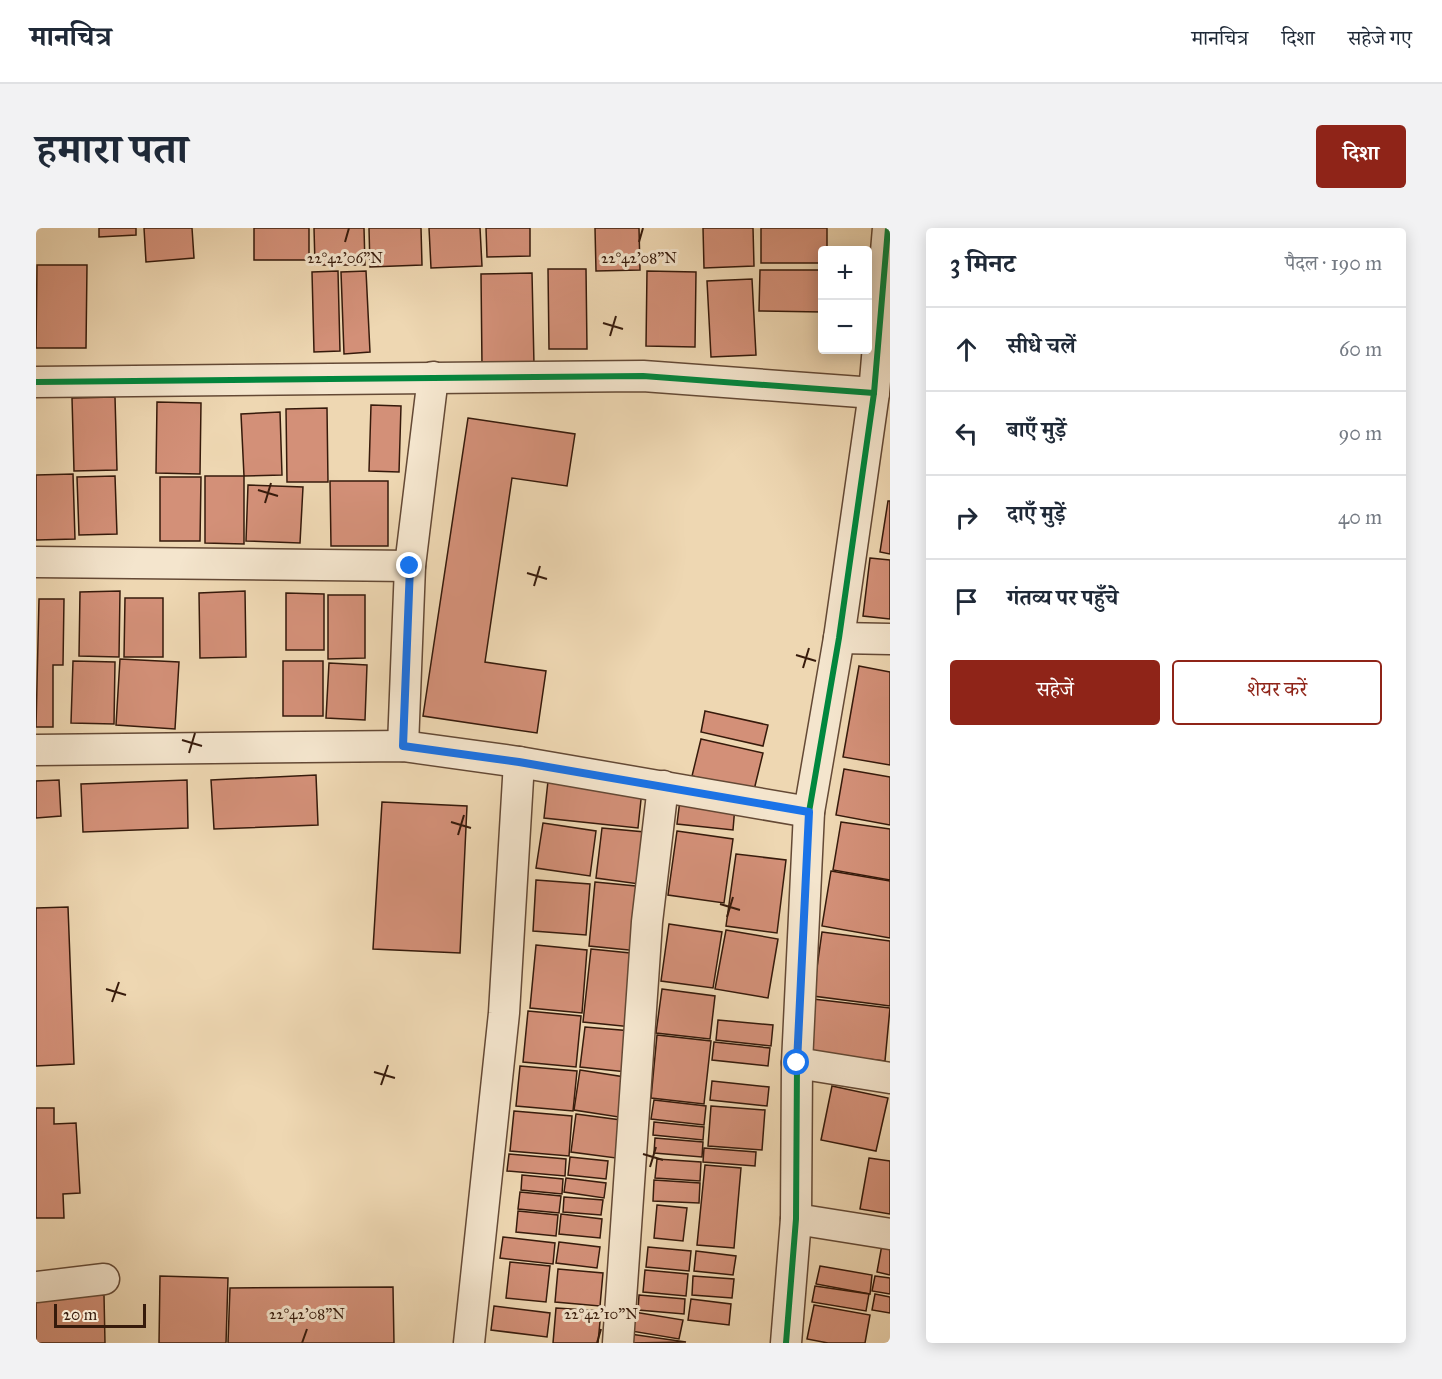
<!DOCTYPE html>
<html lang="hi">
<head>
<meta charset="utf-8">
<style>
  :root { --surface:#fff; --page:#f2f2f3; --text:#1f2937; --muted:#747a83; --line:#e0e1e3; --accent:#8f2418 }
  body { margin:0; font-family:"IM FELL Great Primer","Noto Serif Devanagari",serif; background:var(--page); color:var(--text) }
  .controls { position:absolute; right:18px; top:18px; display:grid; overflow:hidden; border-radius:6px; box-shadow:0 3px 15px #0003 }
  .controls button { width:54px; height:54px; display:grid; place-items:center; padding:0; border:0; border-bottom:2px solid var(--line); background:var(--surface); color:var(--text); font:30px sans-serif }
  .scale { position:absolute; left:18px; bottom:15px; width:92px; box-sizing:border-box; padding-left:6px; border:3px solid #361a0b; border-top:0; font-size:16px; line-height:21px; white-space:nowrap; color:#361a0b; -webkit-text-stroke:4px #f4e5cd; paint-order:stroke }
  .stop { position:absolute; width:18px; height:18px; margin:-14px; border:4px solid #1a73e8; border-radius:50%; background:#fff }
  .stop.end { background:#1a73e8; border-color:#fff; box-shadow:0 2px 6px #0008 }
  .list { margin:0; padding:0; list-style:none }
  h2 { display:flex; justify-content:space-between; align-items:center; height:78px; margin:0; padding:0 24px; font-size:26px }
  h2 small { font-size:20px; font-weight:400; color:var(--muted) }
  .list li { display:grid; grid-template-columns:39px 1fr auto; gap:18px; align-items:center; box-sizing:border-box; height:84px; padding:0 24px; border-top:2px solid var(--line) }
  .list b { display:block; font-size:22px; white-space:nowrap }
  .list em { font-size:20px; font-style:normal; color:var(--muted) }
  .actions { display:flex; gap:12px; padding:18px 24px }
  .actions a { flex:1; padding:14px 0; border:2px solid var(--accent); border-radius:6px; text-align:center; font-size:21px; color:var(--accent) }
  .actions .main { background:var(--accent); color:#fff }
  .icon { flex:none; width:33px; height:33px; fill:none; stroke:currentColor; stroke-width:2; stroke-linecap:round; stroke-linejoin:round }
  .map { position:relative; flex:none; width:854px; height:1115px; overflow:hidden; border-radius:6px }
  header { display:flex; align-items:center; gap:36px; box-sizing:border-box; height:84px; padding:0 30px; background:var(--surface); border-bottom:2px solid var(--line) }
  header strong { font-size:28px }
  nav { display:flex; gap:33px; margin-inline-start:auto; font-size:21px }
  .intro { display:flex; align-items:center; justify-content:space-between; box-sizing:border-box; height:144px; padding:0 36px }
  h1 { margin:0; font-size:42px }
  .button { padding:15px 27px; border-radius:6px; background:var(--accent); color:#fff; font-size:21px; font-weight:700 }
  main { display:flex; gap:36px; padding:0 36px }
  aside { flex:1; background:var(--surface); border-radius:6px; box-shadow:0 3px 15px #0003 }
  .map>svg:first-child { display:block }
</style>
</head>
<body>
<header>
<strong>मानचित्र</strong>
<nav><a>मानचित्र</a><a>दिशा</a><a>सहेजे गए</a></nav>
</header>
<div class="intro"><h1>हमारा पता</h1><a class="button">दिशा</a></div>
<main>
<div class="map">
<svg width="854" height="1115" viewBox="0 0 854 1115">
  <rect width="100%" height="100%" fill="#eed7b2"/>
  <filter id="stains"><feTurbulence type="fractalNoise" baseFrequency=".00333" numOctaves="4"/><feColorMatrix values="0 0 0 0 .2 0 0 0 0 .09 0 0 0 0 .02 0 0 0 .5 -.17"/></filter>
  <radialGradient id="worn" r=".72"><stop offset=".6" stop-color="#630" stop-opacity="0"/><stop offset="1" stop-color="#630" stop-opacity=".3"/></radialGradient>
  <!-- building -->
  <g fill="#d39078" stroke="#361a0b" stroke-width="1.5">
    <path d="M63 0H100V7L63 9Z"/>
    <path d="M108 0H156L158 30 110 34Z"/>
    <rect x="218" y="0" width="55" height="32"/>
    <path d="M278 0H328L329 37H279Z"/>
    <path d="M333 0H385L386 37 334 39Z"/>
    <path d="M393 0H444L446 38 395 40Z"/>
    <path d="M450 0H494V28L451 29Z"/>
    <path d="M559 0H603L604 42 560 43Z"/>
    <path d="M667 0H717L718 38 668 40Z"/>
    <path d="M725 0H791V22H786V35H725Z"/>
    <path d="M1 37H51L50 120H0Z"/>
    <path d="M512 41H550L551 121H513Z"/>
    <path d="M724 42H786V84L723 83Z"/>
    <path d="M302 43 304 123 278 124 276 44Z"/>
    <path d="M330 43 334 124 308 126 305 44Z"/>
    <path d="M611 43 660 44 659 119 610 118Z"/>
    <path d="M496 45 498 137 446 138 445 46Z"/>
    <path d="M716 51 720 127 675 129 671 53Z"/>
    <path d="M79 169 81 242 38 243 36 170Z"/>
    <path d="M121 174 165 175 164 246 120 245Z"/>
    <path d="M335 177 365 178 363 244 333 243Z"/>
    <path d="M291 180 292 254H251L250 181Z"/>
    <path d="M244 184 246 247 208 248 205 186Z"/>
    <path d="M432 190 539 206 531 258 476 250 449 434 510 443 501 505 387 488Z"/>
    <path d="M37 246 39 311 0 312V247Z"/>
    <path d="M79 248 81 306 43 307 41 249Z"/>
    <path d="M169 248H208V316L169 315Z"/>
    <path d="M124 249H165L164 313H124Z"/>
    <path d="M294 253H352V318H295Z"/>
    <path d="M212 257 267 259 264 315 210 313Z"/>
    <path d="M852 273H854V326L844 324Z"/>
    <path d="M834 330 854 332V391L827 388Z"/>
    <path d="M84 363 83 429 43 428 44 364Z"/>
    <path d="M209 363 210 429 164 430 163 365Z"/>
    <path d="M250 365 288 366V422H250Z"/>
    <path d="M292 367H329V430L292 431Z"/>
    <path d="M89 370H127V429H88Z"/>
    <path d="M3 371H28L27 437H17V499H0Z"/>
    <path d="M84 431 143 434 139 501 80 497Z"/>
    <path d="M37 433 79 434 78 496 35 495Z"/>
    <rect x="247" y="433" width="40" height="55"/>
    <path d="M293 435 331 437 329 492 290 490Z"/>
    <path d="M823 438 854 444V537L807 529Z"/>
    <path d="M669 483 732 497 727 518 665 504Z"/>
    <path d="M665 511 727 525 718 562 656 548Z"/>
    <path d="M808 541 854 549V597L800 587Z"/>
    <path d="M280 547 282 597 178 601 175 552Z"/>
    <path d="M23 552 25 588 0 590V553Z"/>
    <path d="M151 552 152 600 47 604 45 556Z"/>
    <path d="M512 553 606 562 602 600 508 590Z"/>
    <path d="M644 572 699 578 697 602 641 596Z"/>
    <path d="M346 574 431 578 424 725 337 721Z"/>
    <path d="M805 594 854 601V652L797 642Z"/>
    <path d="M507 595 560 603 554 648 500 640Z"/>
    <path d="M566 600 609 604 603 656 560 650Z"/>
    <path d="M641 603 697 611 688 675 632 667Z"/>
    <path d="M700 626 750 632 741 705 690 698Z"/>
    <path d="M795 643 854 653V710L786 698Z"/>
    <path d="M500 652 554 656 550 707 497 703Z"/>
    <path d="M559 654 610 659 603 723 553 718Z"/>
    <path d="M32 679 38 836 0 838V680Z"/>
    <path d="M633 696 686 704 677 760 625 753Z"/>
    <path d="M690 702 742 711 732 770 679 761Z"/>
    <path d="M786 704 854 713V778L777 768Z"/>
    <path d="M500 717 551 722 546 785 494 780Z"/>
    <path d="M555 721 604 726 596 799 547 794Z"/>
    <path d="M626 761 679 768 674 811 620 805Z"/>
    <path d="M777 771 854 780 849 833 770 824Z"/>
    <path d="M492 783 545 788 540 839 487 834Z"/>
    <path d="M682 792 737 797 735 818 680 812Z"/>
    <path d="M549 799 596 803 591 844 544 839Z"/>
    <path d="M621 807 675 813 668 876 615 870Z"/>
    <path d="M678 814 734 820 732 838 676 832Z"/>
    <path d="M484 838 541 843 537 883 480 878Z"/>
    <path d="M544 842 595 850 589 890 538 882Z"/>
    <path d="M676 853 733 859 731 878 674 872Z"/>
    <path d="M796 858 852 870 840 923 785 912Z"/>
    <path d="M618 872 670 878 668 897 615 891Z"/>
    <path d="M675 878 729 882 726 922 672 918Z"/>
    <path d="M0 880H18V896L40 895 44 965 27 966 28 990H0Z"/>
    <path d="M478 883 536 888 533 928 474 923Z"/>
    <path d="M540 886 585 892 580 930 535 924Z"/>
    <path d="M618 894 668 899 667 912 617 907Z"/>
    <path d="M619 910 667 914 666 929 618 925Z"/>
    <path d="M668 920 720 924 719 938 667 934Z"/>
    <path d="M473 926 530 931 529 948 471 943Z"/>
    <path d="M534 929 572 933 570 951 532 947Z"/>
    <path d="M833 930 854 933V986L824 981Z"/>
    <path d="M621 931 665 934 664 953 619 950Z"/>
    <path d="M669 937 705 940 698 1020 661 1017Z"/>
    <path d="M486 947 527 951 526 966 485 962Z"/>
    <path d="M530 950 570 955 568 970 528 964Z"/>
    <path d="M618 952 664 955 663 975 617 973Z"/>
    <path d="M484 964 525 968 523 985 482 981Z"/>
    <path d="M528 969 567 972 565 987 527 984Z"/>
    <path d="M621 977 651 980 647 1013 618 1010Z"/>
    <path d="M482 983 522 987 520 1008 480 1004Z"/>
    <path d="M525 986 566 991 564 1010 523 1006Z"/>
    <path d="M467 1009 519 1015 517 1036 464 1030Z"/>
    <path d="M847 1011 854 1012V1047L841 1044Z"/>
    <path d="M523 1014 564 1019 561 1040 520 1035Z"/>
    <path d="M612 1019 655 1023 653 1043 610 1039Z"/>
    <path d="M660 1023 700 1028 697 1047 658 1043Z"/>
    <path d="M474 1034 514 1038 510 1074 470 1070Z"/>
    <path d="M784 1038 836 1047 834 1066 780 1056Z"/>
    <path d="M522 1041 567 1045 564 1078 519 1074Z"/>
    <path d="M609 1042 652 1046 650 1068 607 1064Z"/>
    <path d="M124 1048 192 1050 190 1115H123Z"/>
    <path d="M657 1048 698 1051 696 1070 656 1067Z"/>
    <path d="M839 1048 854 1050V1066L836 1063Z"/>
    <path d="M779 1058 833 1066 830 1083 776 1074Z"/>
    <path d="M357 1059 358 1115H192L194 1060Z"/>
    <path d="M839 1066 854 1069V1085L836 1082Z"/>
    <path d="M68 1067 69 1115H0V1069Z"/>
    <path d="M603 1067 649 1071 648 1086 602 1082Z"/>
    <path d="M655 1071 695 1076 693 1097 652 1092Z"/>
    <path d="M778 1077 834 1087 829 1115H792L771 1111Z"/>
    <path d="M458 1078 514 1085 511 1109 455 1102Z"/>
    <path d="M520 1080 565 1083 562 1115H517Z"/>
    <path d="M598 1084 647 1092 643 1111 595 1103Z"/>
    <path d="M594 1106 650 1114 593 1115Z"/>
  </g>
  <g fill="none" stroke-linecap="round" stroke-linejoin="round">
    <!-- minor casing -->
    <g stroke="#644935" stroke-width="33">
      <g id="minor">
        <path d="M0 154 607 148 838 165"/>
        <path d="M0 334 374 338"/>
        <path d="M803 410 854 411"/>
        <path d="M367 518 374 338 397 149"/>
        <path d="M0 522 367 518 483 534 773 584"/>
        <path d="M761 835 854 850"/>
        <path d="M760 991 854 1006"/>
        <path d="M0 1059 68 1051"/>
        <path d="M433 1115 468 785 483 534"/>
        <path d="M582 1115 611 694 627 558"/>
        <path d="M750 1115 760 991 761 835 773 584 803 410 838 165 852 0"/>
      </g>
    </g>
    <!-- minor -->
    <use href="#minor" stroke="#f4e5cd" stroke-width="30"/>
    <!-- cycleway casing -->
    <g stroke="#f4e5cd" stroke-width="10">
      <g id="cycleway">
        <path d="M0 154 607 148 838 165"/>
        <path d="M750 1115 760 991 761 835 773 584 803 410 838 165 852 0"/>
      </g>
    </g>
    <!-- cycleway -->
    <use href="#cycleway" stroke="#00873e" stroke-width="6"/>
  </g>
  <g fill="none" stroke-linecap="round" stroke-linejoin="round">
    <!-- route -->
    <path stroke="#1a73e8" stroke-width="8" d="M374 338 367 518 483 534 773 584 761 835"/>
  </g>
  <!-- ticks -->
  <path fill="none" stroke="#361a0b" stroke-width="2" d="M309 14 313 0M603 14 607 0M567 95 587 101M574 108 580 88M222 262 242 268M229 275 235 255M491 345 511 351M498 358 504 338M760 427 780 433M767 440 773 420M146 512 166 518M153 525 159 505M415 594 435 600M422 607 428 587M684 676 704 682M691 689 697 669M70 761 90 767M76 774 83 754M338 844 359 850M345 857 352 837M607 926 627 932M614 939 620 919M266 1115 271 1101M561 1115 565 1101"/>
  <g font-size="15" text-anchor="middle" fill="#361a0b" stroke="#f4e5cd" stroke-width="6" stroke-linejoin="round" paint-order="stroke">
    <text x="309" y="35">22°42'06"N</text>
    <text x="603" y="35">22°42'08"N</text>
    <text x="271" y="1091">22°42'08"N</text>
    <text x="565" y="1091">22°42'10"N</text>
  </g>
  <rect width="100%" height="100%" filter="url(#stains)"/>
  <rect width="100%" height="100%" fill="url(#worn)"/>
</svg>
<div class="controls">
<button>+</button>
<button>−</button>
</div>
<div class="scale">20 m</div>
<div class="stop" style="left:761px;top:835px"></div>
<div class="stop end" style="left:374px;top:338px"></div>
</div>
<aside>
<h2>3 मिनट<small>पैदल · 190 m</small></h2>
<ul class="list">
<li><svg class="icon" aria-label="ahead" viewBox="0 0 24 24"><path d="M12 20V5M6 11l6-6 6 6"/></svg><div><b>सीधे चलें</b></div><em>60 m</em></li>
<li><svg class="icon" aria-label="left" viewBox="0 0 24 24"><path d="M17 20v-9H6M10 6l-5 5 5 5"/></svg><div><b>बाएँ मुड़ें</b></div><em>90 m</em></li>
<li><svg class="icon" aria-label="right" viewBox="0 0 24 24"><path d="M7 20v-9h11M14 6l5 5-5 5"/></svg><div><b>दाएँ मुड़ें</b></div><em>40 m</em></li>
<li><svg class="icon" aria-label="arrive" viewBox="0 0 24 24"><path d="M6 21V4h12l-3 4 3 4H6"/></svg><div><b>गंतव्य पर पहुँचे</b></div></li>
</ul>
<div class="actions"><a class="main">सहेजें</a><a>शेयर करें</a></div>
</aside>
</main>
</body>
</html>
